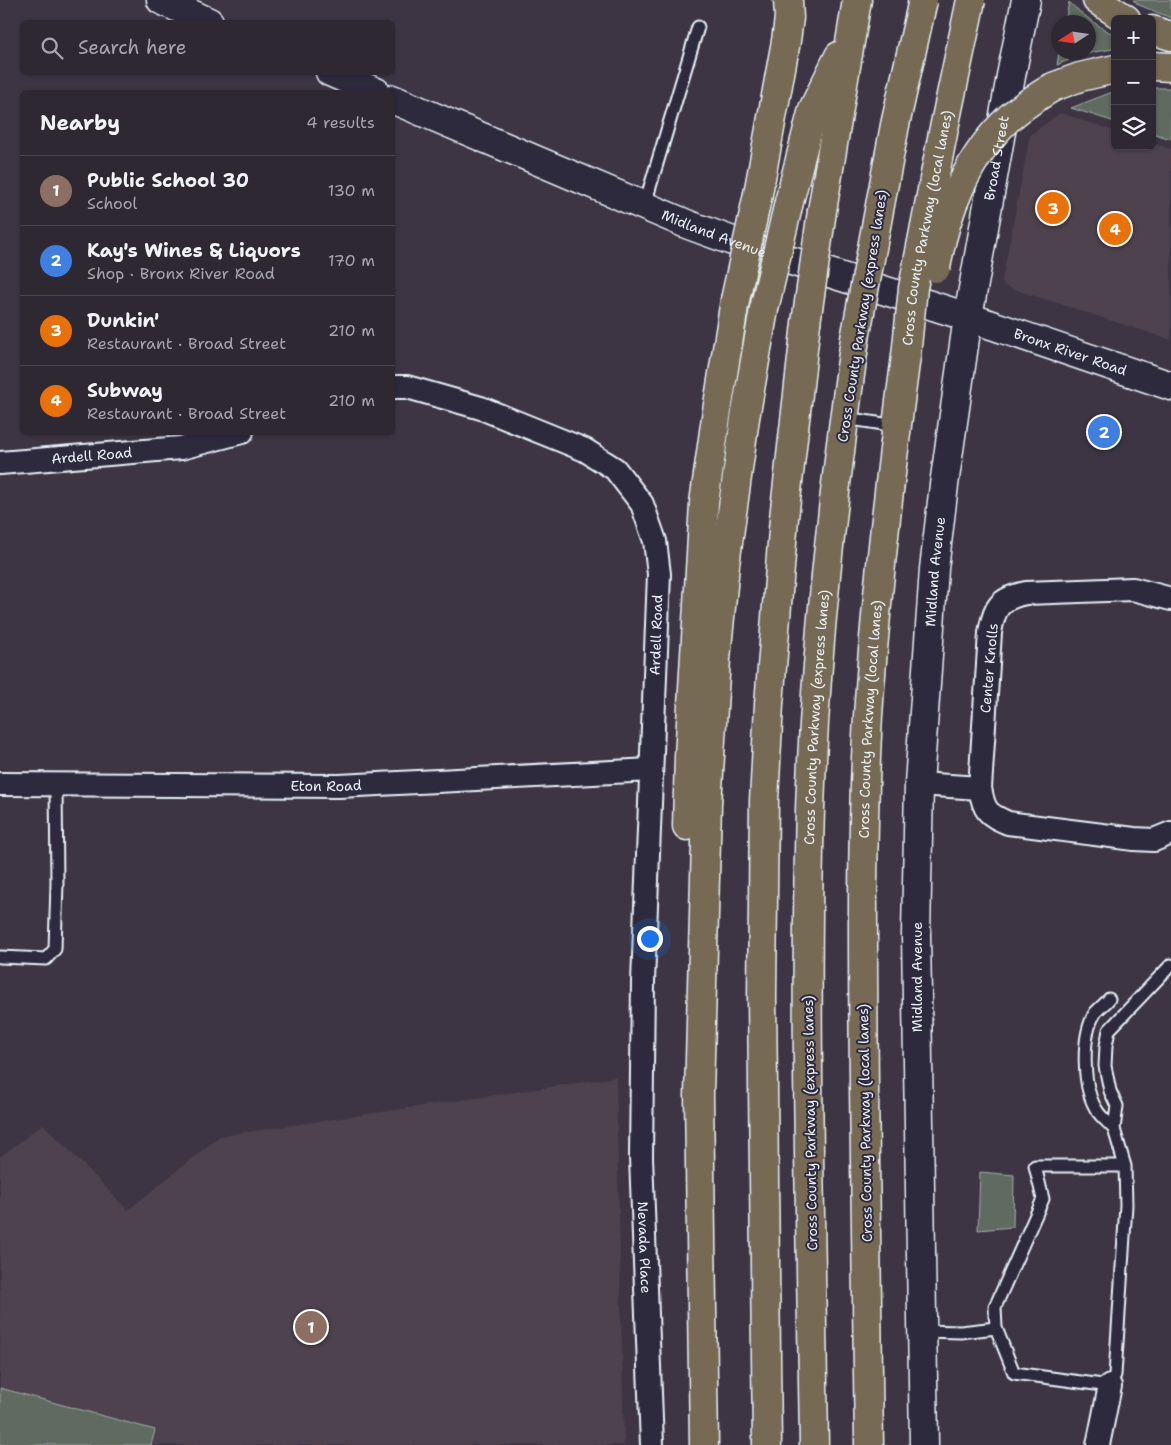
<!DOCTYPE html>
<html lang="en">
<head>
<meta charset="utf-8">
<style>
  :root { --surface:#2e2833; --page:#3a343f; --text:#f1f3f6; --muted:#a7a6ac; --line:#49444e; --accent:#ff9aa2 }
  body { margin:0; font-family:"Shantell Sans",sans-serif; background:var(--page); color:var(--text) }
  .controls { position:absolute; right:15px; top:15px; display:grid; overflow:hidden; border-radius:8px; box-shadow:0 1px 4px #0004 }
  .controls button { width:45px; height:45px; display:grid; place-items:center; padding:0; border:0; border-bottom:1px solid var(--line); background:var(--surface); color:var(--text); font:25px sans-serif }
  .compass { position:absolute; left:1051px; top:15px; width:45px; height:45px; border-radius:50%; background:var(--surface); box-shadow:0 1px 4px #0004; rotate:258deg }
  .you { position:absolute; left:649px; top:938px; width:18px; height:18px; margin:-12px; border:4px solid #fff; border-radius:50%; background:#1a73e8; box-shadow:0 0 0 8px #1a73e833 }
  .badge { display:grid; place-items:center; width:32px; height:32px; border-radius:50%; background:var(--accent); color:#fff; font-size:16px; font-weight:700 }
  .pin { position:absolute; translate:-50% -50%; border:2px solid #fff; box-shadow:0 1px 5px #0006 }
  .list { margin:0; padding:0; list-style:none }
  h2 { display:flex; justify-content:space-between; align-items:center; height:65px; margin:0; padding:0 20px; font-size:21px }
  h2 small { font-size:16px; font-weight:400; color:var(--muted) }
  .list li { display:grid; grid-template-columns:32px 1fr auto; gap:15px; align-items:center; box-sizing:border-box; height:70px; padding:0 20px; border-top:1px solid var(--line) }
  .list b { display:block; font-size:19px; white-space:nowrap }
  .list p { margin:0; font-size:16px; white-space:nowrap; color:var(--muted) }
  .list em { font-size:16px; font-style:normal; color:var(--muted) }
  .icon { flex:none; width:28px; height:28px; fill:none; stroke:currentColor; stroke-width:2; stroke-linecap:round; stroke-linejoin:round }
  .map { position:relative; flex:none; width:1171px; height:1445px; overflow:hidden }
  .search { position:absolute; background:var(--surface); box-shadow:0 1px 4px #0004; left:20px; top:20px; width:375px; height:55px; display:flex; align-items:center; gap:12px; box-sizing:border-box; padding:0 18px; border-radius:8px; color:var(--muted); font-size:19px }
  .panel { position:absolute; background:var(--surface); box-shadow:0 1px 4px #0004; left:20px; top:90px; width:375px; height:345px; border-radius:8px }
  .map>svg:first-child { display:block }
</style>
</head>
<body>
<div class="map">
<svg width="1171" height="1445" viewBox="0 0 1171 1445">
  <rect width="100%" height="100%" fill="#3d3544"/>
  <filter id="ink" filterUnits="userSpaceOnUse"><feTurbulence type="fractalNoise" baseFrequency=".02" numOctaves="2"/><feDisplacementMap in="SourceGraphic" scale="10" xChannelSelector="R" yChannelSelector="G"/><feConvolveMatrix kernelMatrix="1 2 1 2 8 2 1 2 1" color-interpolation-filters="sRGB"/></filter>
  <g filter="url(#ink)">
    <!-- built -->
    <g fill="#4e424d">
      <path d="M1060 113 1115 131V146H1152V143L1171 149V340L1004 286 1002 281 1030 135Z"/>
      <path d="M616 1077 624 1445H0V1157L43 1124 128 1210 220 1136Z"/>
    </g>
    <!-- green -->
    <g fill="#5f6b60" stroke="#a4aeac">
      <path d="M1133 0H1171V18L1139 5Z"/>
      <path d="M1069 2C1083 15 1097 26 1115 35V49C1094 51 1076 56 1057 65L1059 53 1088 52V22H1065Z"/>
      <path d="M1152 88H1171V139L1152 133Z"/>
      <path d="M1115 91V122L1071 108Z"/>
      <path d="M980 1172 1014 1175 1013 1227 978 1230Z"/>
      <path d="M0 1388 155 1430 151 1445H0Z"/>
    </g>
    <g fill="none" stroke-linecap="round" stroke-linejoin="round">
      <!-- service casing -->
      <g stroke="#e8f1f8" stroke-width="15">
        <g id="service">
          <path d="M644 207 698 27"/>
          <path d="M844 418 897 426"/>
          <path d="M0 957 46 959 55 949 57 883 56 785"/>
          <path d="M1109 999C1105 1004 1099 1008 1095 1013 1081 1036 1082 1090 1098 1112 1102 1118 1109 1123 1114 1129"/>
          <path d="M1125 1166H1035L1043 1199 995 1307 996 1328 1014 1373 1110 1386 1115 1375 1126 1205 1125 1166 1114 1129 1117 1106 1110 1091 1105 1066 1106 1046 1109 1030 1171 965"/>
          <path d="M922 1331 961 1332 996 1328"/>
        </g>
      </g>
      <!-- minor casing -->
      <g stroke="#e8f1f8" stroke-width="26">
        <g id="minor">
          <path id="s1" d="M392 387H407L481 408 585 450 615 469 642 504 655 541 659 574 643 982 641 1157 652 1445"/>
          <path id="s2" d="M0 463 181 448 242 432"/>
          <path d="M1171 599 1133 589 1026 593C1000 598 994 607 990 633L980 788C984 811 987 814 1008 823L1134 839 1154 840 1171 833"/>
          <path id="s3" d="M0 784 339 786 651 770"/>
          <path d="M919 784 980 788"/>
          <path d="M1098 1445 1110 1386"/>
        </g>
      </g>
      <!-- tertiary casing -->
      <g stroke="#e8f1f8" stroke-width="31">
        <g id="tertiary">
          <path id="s4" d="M924 1445 916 934 919 784 934 569 944 485 968 317 1171 386"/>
        </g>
      </g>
      <!-- secondary casing -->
      <g stroke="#e8f1f8" stroke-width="31">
        <g id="secondary">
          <path d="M161 0 209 22"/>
          <path d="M330 72 376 92"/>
          <path id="s5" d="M392 99 689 225 757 250 968 317 1011 76 1026 0"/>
        </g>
      </g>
      <!-- motorway casing -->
      <g stroke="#e8f1f8" stroke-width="31">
        <g id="motorway">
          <path d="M1097 0 1126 19"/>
          <path d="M1152 30 1171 36"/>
          <path d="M1152 66 1171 67"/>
          <path d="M1053 87 1080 77 1115 69"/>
          <path d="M758 194 786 41 789 18 788 0"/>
          <path d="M789 202 813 109 839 56"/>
          <path d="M822 211 857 0"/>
          <path d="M687 826 689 756 704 503 716 417 735 300"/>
          <path d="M704 1445 699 1095 707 805 716 659 725 565 745 418 764 309"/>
          <path d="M767 1445 762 997 764 801 769 704 784 518 806 323"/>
          <path id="s6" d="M814 1445C811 1234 804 1021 810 810 815 652 833 495 855 339"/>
          <path id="s7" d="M869 1445C867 1326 866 1207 864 1088 863 964 861 840 868 716 876 595 890 475 906 356"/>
        </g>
      </g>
      <!-- service -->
      <use href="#service" stroke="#2f2a3d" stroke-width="11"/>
      <!-- minor -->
      <use href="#minor" stroke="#2f2a3d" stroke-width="22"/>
      <!-- tertiary -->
      <use href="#tertiary" stroke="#2f2a3d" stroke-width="28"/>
      <!-- secondary -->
      <use href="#secondary" stroke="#2f2a3d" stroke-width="28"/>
      <!-- motorway -->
      <use href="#motorway" stroke="#766a55" stroke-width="28"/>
      <!-- motorway-bridge casing -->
      <g stroke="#e8f1f8" stroke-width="31" stroke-linecap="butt">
        <g id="motorway-bridge">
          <path d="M936 268C945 213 967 157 1009 118 1022 106 1037 97 1053 87"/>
          <path d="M735 300 758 194"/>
          <path d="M764 309 789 202"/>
          <path d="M806 323 822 211"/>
          <path d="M855 339 895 125 923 0"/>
          <path id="s8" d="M906 356 913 288 943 133 971 0"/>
        </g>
      </g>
      <!-- motorway-bridge -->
      <use href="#motorway-bridge" stroke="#766a55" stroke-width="28"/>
    </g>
  </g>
  <g text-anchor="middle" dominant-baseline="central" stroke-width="4" stroke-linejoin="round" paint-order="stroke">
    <!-- street labels -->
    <g font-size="14" fill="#e8f1f8" stroke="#2f2a3d">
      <text stroke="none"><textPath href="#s5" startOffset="778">Broad Street</textPath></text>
      <text stroke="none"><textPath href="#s8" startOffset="130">Cross County Parkway (local lanes)</textPath></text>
      <text stroke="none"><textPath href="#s5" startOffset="349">Midland Avenue</textPath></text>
      <text transform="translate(862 316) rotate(-81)">Cross County Parkway (express lanes)</text>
      <text stroke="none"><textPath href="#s4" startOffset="1239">Bronx River Road</textPath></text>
      <text stroke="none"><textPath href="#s2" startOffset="92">Ardell Road</textPath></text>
      <text stroke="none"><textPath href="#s4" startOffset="874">Midland Avenue</textPath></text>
      <text transform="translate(656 635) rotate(-88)">Ardell Road</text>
      <text transform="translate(989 668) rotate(-85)">Center Knolls</text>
      <text stroke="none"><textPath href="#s6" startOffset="728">Cross County Parkway (express lanes)</textPath></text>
      <text stroke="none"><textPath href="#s7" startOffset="726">Cross County Parkway (local lanes)</textPath></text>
      <text stroke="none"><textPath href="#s3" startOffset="326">Eton Road</textPath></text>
      <text transform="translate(917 977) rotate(-90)">Midland Avenue</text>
      <text transform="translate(810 1123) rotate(-91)">Cross County Parkway (express lanes)</text>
      <text transform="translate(865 1123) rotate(-91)">Cross County Parkway (local lanes)</text>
      <text stroke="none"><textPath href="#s1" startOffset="1030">Nevada Place</textPath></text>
    </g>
  </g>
</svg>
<div class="controls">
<button>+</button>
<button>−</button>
<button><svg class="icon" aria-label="layers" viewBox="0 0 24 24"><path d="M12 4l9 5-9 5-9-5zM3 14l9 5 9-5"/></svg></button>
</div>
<svg class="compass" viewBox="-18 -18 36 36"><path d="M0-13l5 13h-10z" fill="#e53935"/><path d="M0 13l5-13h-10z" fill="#a7a6ac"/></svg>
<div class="you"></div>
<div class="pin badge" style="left:311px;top:1327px;background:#8d6e63">1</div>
<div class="pin badge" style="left:1104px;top:432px;background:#3f7fe0">2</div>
<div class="pin badge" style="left:1053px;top:208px;background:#e8710a">3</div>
<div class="pin badge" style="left:1115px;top:229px;background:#e8710a">4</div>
<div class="search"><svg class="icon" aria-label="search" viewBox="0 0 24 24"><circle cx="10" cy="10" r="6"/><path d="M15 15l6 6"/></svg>Search here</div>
<section class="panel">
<h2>Nearby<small>4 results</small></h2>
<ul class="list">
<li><span class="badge" style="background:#8d6e63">1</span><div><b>Public School 30</b><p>School</p></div><em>130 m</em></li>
<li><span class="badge" style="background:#3f7fe0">2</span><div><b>Kay's Wines &amp; Liquors</b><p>Shop · Bronx River Road</p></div><em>170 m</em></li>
<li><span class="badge" style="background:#e8710a">3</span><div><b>Dunkin'</b><p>Restaurant · Broad Street</p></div><em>210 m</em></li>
<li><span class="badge" style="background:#e8710a">4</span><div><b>Subway</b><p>Restaurant · Broad Street</p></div><em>210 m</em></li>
</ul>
</section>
</div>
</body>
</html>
